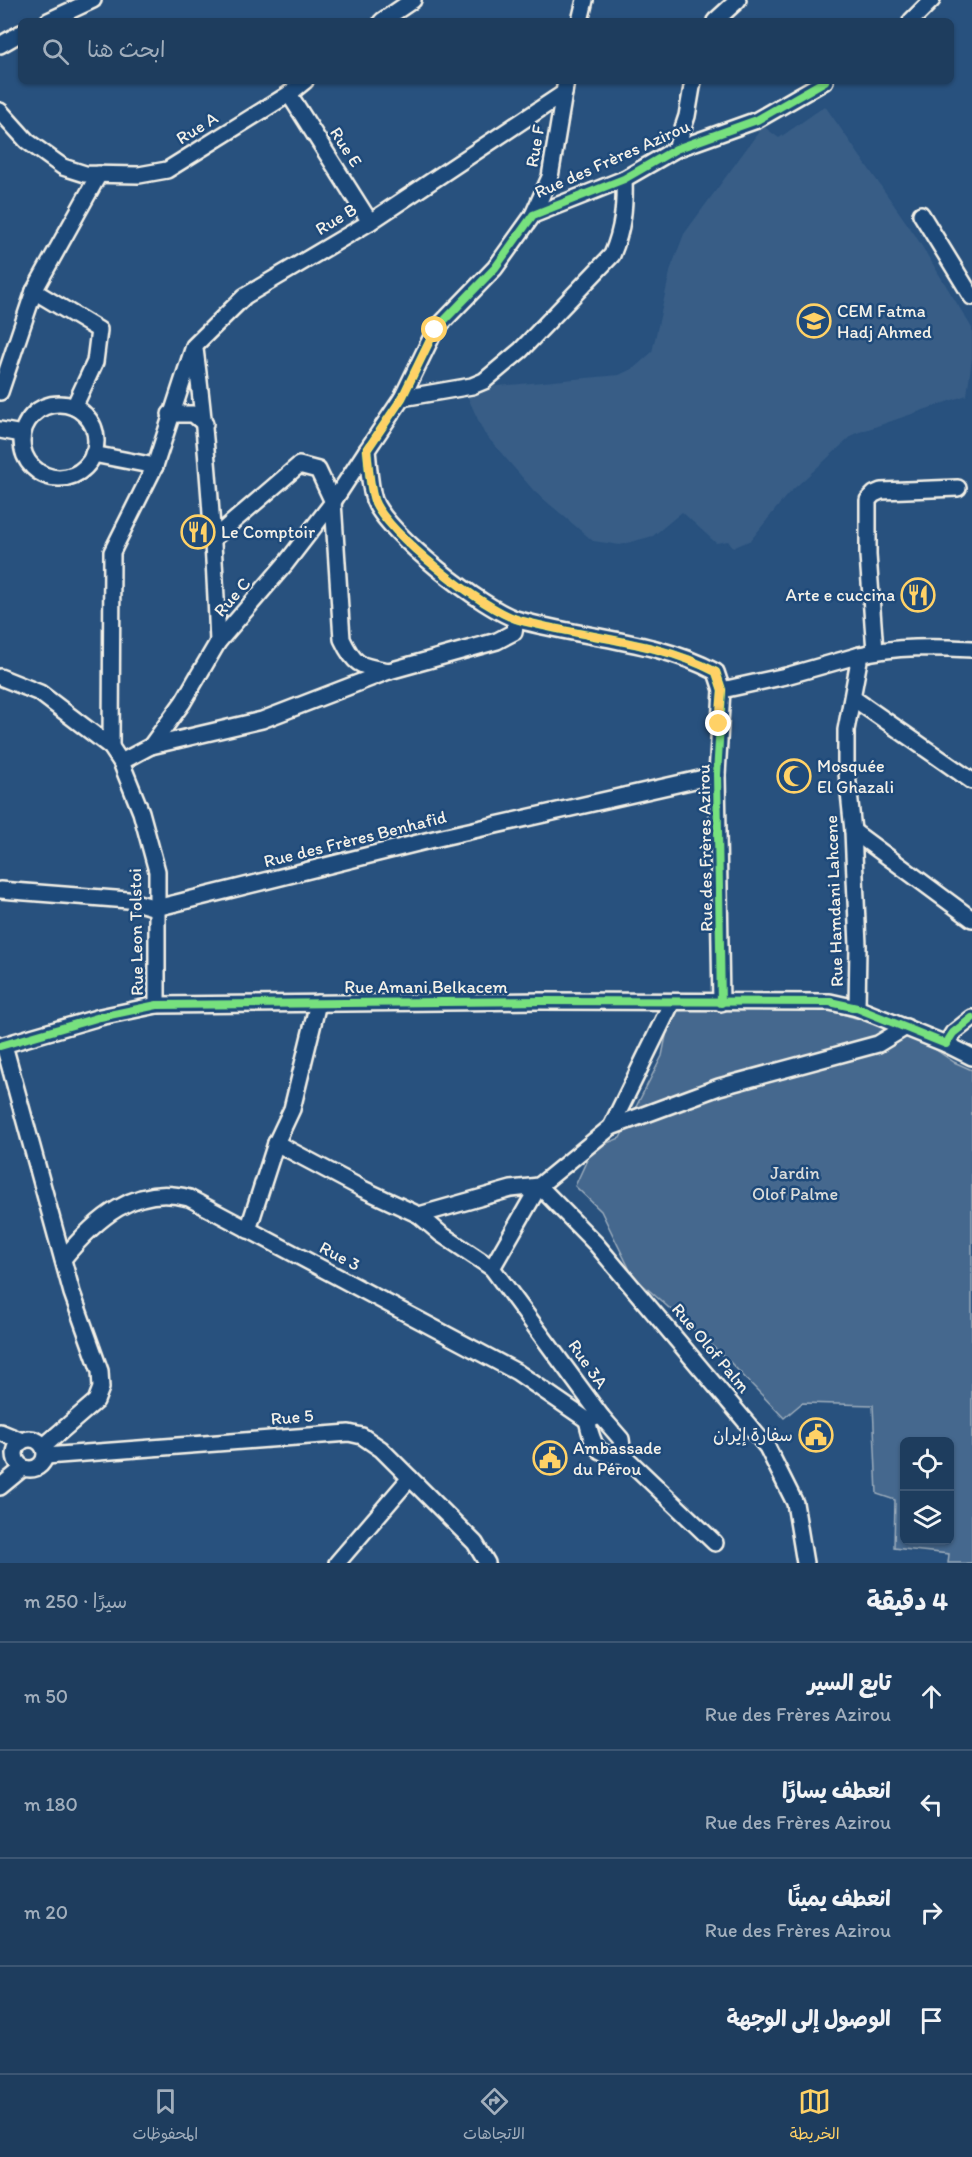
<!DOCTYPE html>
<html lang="ar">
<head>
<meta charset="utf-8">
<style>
  :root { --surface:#1e3d5e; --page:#2b4867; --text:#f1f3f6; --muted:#a1aebc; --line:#3c5673; --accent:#ffd166 }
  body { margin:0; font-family:Itim,"Playpen Sans Arabic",sans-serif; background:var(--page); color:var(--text); direction:rtl }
  .controls { position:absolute; right:18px; bottom:18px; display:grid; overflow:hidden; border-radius:9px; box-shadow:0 2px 4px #0004 }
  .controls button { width:54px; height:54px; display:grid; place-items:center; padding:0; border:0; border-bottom:2px solid var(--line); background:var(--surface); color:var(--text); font:30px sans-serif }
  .stop { position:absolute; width:18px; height:18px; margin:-14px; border:4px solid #ffd166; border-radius:50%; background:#fff }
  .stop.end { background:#ffd166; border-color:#fff; box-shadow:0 2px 6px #0008 }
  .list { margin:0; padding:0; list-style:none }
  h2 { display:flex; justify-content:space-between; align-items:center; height:78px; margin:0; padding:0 24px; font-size:26px }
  h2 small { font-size:20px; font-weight:400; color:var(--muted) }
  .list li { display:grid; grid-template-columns:39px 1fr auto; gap:18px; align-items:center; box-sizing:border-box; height:108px; padding:0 24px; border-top:2px solid var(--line) }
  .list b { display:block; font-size:22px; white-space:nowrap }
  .list p { margin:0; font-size:20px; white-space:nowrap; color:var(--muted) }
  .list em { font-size:20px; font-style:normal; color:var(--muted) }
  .icon { flex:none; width:33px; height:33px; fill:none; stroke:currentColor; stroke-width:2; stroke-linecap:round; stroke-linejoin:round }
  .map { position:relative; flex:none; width:972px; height:1563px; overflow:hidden; direction:ltr }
  .search { position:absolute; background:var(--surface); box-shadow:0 2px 4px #0004; left:18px; right:18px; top:18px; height:66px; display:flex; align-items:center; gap:15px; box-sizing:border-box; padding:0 21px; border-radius:9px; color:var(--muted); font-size:22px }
  .sheet { height:510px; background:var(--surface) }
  nav { display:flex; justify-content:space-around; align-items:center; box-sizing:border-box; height:84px; border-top:2px solid var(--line); background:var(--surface); font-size:16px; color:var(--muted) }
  nav a { display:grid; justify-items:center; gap:3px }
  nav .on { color:var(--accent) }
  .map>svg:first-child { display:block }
</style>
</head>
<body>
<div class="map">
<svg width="972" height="1563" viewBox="0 0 972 1563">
  <rect width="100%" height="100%" fill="#28517e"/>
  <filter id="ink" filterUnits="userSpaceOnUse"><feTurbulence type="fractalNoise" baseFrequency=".0167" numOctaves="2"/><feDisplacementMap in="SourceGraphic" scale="12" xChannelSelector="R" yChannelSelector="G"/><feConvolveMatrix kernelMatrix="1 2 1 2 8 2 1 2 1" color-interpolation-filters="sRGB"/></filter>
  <g filter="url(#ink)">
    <!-- built -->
    <path fill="#375d86" d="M825 106 915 235 972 328V358L967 395 854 434 787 495 751 540 733 548 728 541 716 543 682 512 653 536 620 545 593 541 534 491 484 433 464 389 619 375 634 368 652 352 671 268 684 234 763 126 779 138Z"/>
    <!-- green -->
    <path fill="#45688e" stroke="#9cacbb" stroke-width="1.5" fill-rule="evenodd" d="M813 1005 917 1037 954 1062 972 1070V1563H948L949 1554 894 1548 895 1500 877 1494 873 1405 802 1403 784 1418 729 1361 633 1276 601 1211 575 1186 592 1149 620 1138 662 1056 671 1011ZM904 1442H950V1540H904Z"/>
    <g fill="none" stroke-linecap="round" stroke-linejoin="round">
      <!-- street casing -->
      <g stroke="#f4f1e8" stroke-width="20">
        <g id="street">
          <path d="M48 21 93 0"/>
          <path d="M382 21 413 0"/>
          <path d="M580 21 585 0"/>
          <path d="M715 21 738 0"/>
          <path d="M911 21 932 0"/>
          <path d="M0 45 21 33"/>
          <path d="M289 94 370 222"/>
          <path d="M0 111 27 141 63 167 85 174 139 175 167 170 289 94 305 81"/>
          <path d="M676 149 687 116 693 81"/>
          <path d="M921 214 972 297"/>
          <path d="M533 215 550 177 566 81"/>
          <path d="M34 291 99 330 95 362 74 407"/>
          <path d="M195 349C208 447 214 544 218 642"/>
          <path d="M0 392 34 291 99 174"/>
          <path d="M402 398 472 386 484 381 521 350 612 255C623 229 625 206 624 179"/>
          <circle cx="59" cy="441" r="37"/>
          <path d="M170 414H193L205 424"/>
          <path d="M0 430 22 434"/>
          <path d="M93 454 155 466"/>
          <path d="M214 538 299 465 318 470 333 502 342 639C355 667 361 666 389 671"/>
          <path d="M875 651 868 555V500L874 494 881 491 958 488"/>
          <path d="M0 677 40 693 111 747 121 762 141 812 157 871V1005"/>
          <path d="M722 690 786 676 860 655"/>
          <path d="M853 698 972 781"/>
          <path d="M151 746 262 720 389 671 497 641 514 632 516 620"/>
          <path d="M111 747 112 552 155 466 194 346 245 296 370 222 564 93"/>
          <path d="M121 762 151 746 183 702 218 642 286 563 333 502 367 450"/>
          <path d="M853 831 972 919"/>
          <path d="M0 890 128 900 156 908 438 838 717 775"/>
          <path d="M721 1003 717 775 722 690 716 672C657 640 583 638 519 620 485 611 386 533 374 500 369 484 369 467 367 450L402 398 435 330 495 268 533 215 624 179 676 149 757 120 825 81"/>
          <path d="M857 1008 858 946 853 831 846 764V730L860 655C895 646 936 647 972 649"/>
          <path d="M946 1044 972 1057"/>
          <path d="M4 1045 72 1293 100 1371 101 1388 96 1401 44 1446"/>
          <path d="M0 1046 100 1017 157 1005 541 1001 830 1002 857 1008 946 1044 953 1033 972 1018"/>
          <path d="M611 1127 672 1002"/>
          <path d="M276 1143 363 1189 419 1215 441 1234 492 1268 601 1416 621 1439 623 1455 715 1543"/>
          <path d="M539 1186 596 1244 767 1447 795 1503 805 1563"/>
          <path d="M419 1215 511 1189 539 1186"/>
          <path d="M248 1230 276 1143 292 1109 318 1003"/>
          <path d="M63 1259C95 1220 135 1183 189 1198L517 1372 587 1420 601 1416"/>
          <path d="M492 1268 539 1186 611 1127 719 1087 878 1044 906 1027"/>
          <path d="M587 1420C593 1444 595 1457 623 1455"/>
          <path d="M0 1432 22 1441"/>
          <circle cx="30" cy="1454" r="15"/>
          <path d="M46 1456 349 1433 362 1436 381 1449 475 1543 487 1563"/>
          <path d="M0 1487 23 1468"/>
          <path d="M337 1563 410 1478"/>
        </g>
      </g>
      <!-- street -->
      <use href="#street" stroke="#1f4a7a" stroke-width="15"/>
      <!-- cycleway casing -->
      <g stroke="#1f4a7a" stroke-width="11">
        <g id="cycleway">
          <path d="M721 1003 717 775 722 690 716 672C657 640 583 638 519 620 485 611 386 533 374 500 369 484 369 467 367 450L402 398 435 330 495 268 533 215 624 179 676 149 757 120 825 81"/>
          <path d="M0 1046 100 1017 157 1005 541 1001 830 1002 857 1008 946 1044 953 1033 972 1018"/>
        </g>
      </g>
      <!-- cycleway -->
      <use href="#cycleway" stroke="#77e17e" stroke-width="8"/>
    </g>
  </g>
  <g fill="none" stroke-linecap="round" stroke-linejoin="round" filter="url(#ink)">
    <!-- route -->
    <path stroke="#ffd166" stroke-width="8" d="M435 330 402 398 367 450C369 466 369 484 374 500 386 533 485 611 519 620 583 638 657 640 716 672L722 690 719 724"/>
  </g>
  <!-- icons -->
  <defs>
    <g id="school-ring" transform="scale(1.725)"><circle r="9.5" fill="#1f4a7a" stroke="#ffd166" stroke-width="1.5"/><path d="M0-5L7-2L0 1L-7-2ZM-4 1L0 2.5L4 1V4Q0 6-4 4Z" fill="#ffd166"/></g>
    <g id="restaurant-ring" transform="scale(1.725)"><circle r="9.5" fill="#1f4a7a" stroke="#ffd166" stroke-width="1.5"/><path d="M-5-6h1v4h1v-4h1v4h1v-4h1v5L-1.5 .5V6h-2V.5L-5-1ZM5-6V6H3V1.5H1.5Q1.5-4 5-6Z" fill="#ffd166"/></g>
    <g id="mosque-ring" transform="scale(1.725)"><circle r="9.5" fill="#1f4a7a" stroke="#ffd166" stroke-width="1.5"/><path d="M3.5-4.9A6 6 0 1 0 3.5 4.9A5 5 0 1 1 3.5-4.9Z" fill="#ffd166"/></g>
    <g id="civic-ring" transform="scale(1.725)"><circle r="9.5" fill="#1f4a7a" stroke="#ffd166" stroke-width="1.5"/><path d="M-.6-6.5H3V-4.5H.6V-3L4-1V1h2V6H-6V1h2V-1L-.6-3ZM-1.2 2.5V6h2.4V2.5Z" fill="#ffd166"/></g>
  </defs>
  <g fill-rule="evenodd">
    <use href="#school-ring" x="814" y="321"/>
    <use href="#restaurant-ring" x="198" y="532"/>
    <use href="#restaurant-ring" x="918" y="595"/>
    <use href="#mosque-ring" x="794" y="776"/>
    <use href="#civic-ring" x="816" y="1435"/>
    <use href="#civic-ring" x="550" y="1458"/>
  </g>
  <g text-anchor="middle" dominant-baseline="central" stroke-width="5" stroke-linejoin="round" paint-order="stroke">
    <!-- street labels -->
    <g font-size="18" fill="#f4f1e8" stroke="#1f4a7a">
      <text transform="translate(197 128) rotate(-32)">Rue A</text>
      <text transform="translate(535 146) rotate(-80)">Rue F</text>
      <text transform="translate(346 147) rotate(57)">Rue E</text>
      <text transform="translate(612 159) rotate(-24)">Rue des Frères Azirou</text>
      <text transform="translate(336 219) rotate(-31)">Rue B</text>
      <text transform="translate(232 597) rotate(-49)">Rue C</text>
      <text transform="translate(355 839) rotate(-14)">Rue des Frères Benhafid</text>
      <text transform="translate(705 848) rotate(-91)">Rue des Frères Azirou</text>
      <text transform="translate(834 901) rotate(-92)">Rue Hamdani Lahcene</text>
      <text transform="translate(136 932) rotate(-91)">Rue Leon Tolstoi</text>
      <text x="426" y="987">Rue Amani Belkacem</text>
      <text transform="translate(340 1256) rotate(28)">Rue 3</text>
      <text transform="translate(711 1348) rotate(50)">Rue Olof Palm</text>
      <text transform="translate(588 1364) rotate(55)">Rue 3A</text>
      <text transform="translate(292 1417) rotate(-5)">Rue 5</text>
    </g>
    <!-- poi labels -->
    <g font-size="18" fill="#f4f1e8" stroke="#1f4a7a" text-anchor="start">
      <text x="837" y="311">CEM Fatma<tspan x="837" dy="21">Hadj Ahmed</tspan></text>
      <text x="221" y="532">Le Comptoir</text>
      <text x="895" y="595" text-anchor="end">Arte e cuccina</text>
      <text x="817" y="766">Mosquée<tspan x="817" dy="21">El Ghazali</tspan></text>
      <text x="793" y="1435" text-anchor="end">سفارة إيران</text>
      <text x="573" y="1448">Ambassade<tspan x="573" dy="21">du Pérou</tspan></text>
    </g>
    <!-- park labels -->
    <g font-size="18" fill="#dadcda" stroke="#1f4a7a">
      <text x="795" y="1173">Jardin<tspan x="795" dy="21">Olof Palme</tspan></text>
    </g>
  </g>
</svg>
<div class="controls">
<button><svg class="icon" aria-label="locate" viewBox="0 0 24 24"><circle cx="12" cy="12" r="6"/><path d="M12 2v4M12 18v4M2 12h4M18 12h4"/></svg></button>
<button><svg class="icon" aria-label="layers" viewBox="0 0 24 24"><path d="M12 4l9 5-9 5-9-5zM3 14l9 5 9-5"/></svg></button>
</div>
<div class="stop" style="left:435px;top:330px"></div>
<div class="stop end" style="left:719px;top:724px"></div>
<div class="search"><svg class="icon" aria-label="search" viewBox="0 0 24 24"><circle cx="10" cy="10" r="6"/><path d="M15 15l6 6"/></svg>ابحث هنا</div>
</div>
<section class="sheet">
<h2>4 دقيقة<small>سيرًا · 250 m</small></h2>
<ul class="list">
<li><svg class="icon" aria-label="ahead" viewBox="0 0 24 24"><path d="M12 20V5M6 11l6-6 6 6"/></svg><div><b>تابع السير</b><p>Rue des Frères Azirou</p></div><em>50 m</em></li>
<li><svg class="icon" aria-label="left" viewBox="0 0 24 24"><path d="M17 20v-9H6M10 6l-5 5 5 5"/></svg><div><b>انعطف يسارًا</b><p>Rue des Frères Azirou</p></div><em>180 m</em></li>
<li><svg class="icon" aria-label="right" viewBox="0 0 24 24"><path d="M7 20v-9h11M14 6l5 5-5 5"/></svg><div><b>انعطف يمينًا</b><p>Rue des Frères Azirou</p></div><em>20 m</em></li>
<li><svg class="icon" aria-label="arrive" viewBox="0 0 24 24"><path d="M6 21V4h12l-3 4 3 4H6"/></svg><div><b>الوصول إلى الوجهة</b></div></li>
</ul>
</section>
<nav>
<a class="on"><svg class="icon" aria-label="map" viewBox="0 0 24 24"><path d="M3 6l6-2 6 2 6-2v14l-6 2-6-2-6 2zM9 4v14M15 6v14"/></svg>الخريطة</a>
<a><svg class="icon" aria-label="directions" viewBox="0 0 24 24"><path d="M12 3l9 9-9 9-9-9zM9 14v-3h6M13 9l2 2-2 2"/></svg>الاتجاهات</a>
<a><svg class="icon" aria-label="saved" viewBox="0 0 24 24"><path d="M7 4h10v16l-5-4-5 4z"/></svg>المحفوظات</a>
</nav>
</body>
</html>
